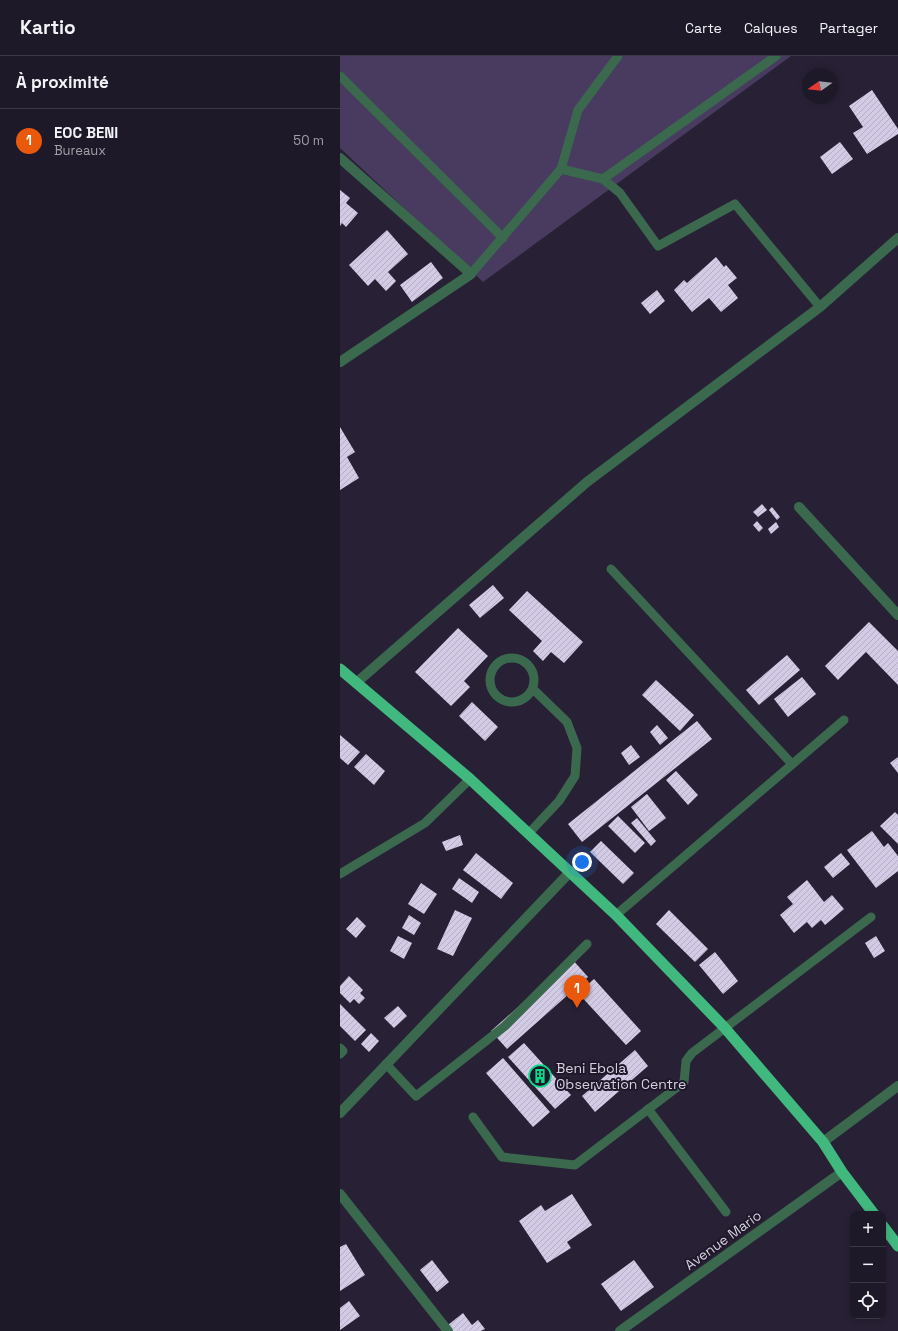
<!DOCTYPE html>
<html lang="fr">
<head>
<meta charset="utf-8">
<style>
  :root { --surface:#1e1928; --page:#262230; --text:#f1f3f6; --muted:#a1a0a8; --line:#3c3845; --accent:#ea580c }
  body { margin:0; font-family:"Space Grotesk",sans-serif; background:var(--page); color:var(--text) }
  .controls { position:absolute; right:12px; bottom:12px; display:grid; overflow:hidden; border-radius:8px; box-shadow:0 2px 6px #0003 }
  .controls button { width:36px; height:36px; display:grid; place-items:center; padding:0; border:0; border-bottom:1px solid var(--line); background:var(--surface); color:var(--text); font:20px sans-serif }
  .compass { position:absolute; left:462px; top:12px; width:36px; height:36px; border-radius:50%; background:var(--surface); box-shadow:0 2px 6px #0003; rotate:256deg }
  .you { position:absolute; left:242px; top:806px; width:14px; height:14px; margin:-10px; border:3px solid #fff; border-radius:50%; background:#1a73e8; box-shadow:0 0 0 6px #1a73e833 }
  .badge { display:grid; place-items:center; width:26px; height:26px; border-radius:50%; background:var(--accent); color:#fff; font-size:13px; font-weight:700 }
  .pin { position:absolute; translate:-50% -33px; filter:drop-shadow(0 1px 2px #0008) }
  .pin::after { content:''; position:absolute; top:21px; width:14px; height:12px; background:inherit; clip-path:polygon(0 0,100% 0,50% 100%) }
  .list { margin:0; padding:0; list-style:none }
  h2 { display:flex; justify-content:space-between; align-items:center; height:52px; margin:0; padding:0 16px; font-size:17px }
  h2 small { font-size:13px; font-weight:400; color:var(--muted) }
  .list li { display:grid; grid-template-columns:26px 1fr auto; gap:12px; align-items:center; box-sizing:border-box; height:64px; padding:0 16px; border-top:1px solid var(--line) }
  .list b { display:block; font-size:15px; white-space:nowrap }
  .list p { margin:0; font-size:13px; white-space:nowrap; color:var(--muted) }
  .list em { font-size:13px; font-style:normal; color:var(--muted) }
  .icon { flex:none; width:22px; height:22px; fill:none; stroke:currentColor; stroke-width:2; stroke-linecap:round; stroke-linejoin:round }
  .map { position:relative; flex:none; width:558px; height:1275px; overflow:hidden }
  header { display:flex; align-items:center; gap:24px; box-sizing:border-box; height:56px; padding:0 20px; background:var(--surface); border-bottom:1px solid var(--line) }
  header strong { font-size:19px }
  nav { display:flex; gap:22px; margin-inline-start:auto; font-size:14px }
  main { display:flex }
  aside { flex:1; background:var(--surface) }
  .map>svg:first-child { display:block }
</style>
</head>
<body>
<header>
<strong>Kartio</strong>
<nav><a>Carte</a><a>Calques</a><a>Partager</a></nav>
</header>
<main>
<aside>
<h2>À proximité<small></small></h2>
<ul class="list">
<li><span class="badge">1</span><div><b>EOC BENI</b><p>Bureaux</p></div><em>50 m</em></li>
</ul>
</aside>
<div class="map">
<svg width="558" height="1275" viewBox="0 0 558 1275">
  <defs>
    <pattern id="building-hatch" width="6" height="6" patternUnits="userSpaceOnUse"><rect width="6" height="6" fill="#d3cbe5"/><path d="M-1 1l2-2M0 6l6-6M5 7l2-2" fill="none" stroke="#b6afc4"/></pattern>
  </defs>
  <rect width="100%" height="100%" fill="#282135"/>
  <!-- grass -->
  <path fill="#483b5f" d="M0 0H451L143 226 0 92Z"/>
  <!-- building -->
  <g fill="url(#building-hatch)">
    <path d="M532 34 558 73V78L527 98 513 77 523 71 509 50Z"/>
    <path d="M500 86 513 103 492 118 480 101Z"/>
    <path d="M0 134 10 142 6 147 18 157 6 171 2 167 0 170Z"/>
    <path d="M47 174 68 198 48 216 56 225 46 235 35 223 28 230 9 209Z"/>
    <path d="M376 201 384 211 386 209 397 222 388 229 398 242 381 256 369 242 352 256 334 234 344 224 347 227Z"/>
    <path d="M91 206 103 222 72 246 60 229Z"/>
    <path d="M317 234 325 245 310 258 301 247Z"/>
    <path d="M0 371 15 396 7 401 19 422 0 434Z"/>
    <path d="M422 448 427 454 418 461 413 456Z"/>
    <path d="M432 451 440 461 437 464 429 454Z"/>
    <path d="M417 465 423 472 419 476 413 469Z"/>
    <path d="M436 466 439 471 431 478 428 473Z"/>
    <path d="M153 529 164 542 140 562 129 549Z"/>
    <path d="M187 535 243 586 224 607 211 596 203 605 193 595 202 585 169 554Z"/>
    <path d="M529 566 558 595V629L526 596 498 624 485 610Z"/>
    <path d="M118 572 148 600 124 625 130 631 111 650 75 616Z"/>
    <path d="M447 599 460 614 419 649 406 634Z"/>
    <path d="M462 621 476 638 448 661 434 643Z"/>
    <path d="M316 624 354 659 340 675 302 639Z"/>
    <path d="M132 646 158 671 145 685 119 660Z"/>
    <path d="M357 665 372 683 242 786 228 768Z"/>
    <path d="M317 669 328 682 320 689 310 676Z"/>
    <path d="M0 679 20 696 8 709 0 702Z"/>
    <path d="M291 689 300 701 289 709 281 697Z"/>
    <path d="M26 698 45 715 34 729 14 711Z"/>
    <path d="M558 701V717L550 707Z"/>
    <path d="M336 715 358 739 348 749 326 724Z"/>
    <path d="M307 738 326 762 309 775 291 751Z"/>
    <path d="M555 756 558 759V788L540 770Z"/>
    <path d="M278 760 305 787 295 797 268 770Z"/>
    <path d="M297 762 316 785 311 790 291 767Z"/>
    <path d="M532 775 544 791 548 787 558 800V815L536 832 507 794Z"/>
    <path d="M120 779 123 789 106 795 102 786Z"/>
    <path d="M261 785 294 817 283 828 250 796Z"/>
    <path d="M136 797 173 827 161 843 123 814Z"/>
    <path d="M501 797 510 808 493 822 484 811Z"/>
    <path d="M119 822 139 836 132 847 112 833Z"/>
    <path d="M467 824 484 846 492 839 504 853 485 869 481 864 472 872 467 866 454 877 440 859 453 848 447 841Z"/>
    <path d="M81 827 97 838 84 858 68 848Z"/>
    <path d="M115 854 132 862 113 900 97 893Z"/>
    <path d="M329 854 368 893 355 906 316 868Z"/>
    <path d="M69 859 81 867 74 879 62 872Z"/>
    <path d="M17 861 26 870 16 882 6 873Z"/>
    <path d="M58 880 72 887 64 903 50 895Z"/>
    <path d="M536 880 545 895 534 902 525 887Z"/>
    <path d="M375 896 398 925 383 938 359 909Z"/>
    <path d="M232 903 248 921 167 993 151 975Z"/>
    <path d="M9 920 23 934 20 937 25 942 19 948 14 943 10 947 0 937V930Z"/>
    <path d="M254 923 301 975 286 989 238 937Z"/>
    <path d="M0 948 26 974 15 985 0 970Z"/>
    <path d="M58 950 67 960 54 972 44 962Z"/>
    <path d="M31 977 39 985 29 996 21 988Z"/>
    <path d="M184 987 231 1039 215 1053 168 1001Z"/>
    <path d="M295 994 308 1010 255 1056 242 1040Z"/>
    <path d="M163 1002 210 1056 193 1071 146 1017Z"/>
    <path d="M232 1138 252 1169 227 1186 231 1192 207 1207 179 1165 201 1149 205 1155Z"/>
    <path d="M6 1188 25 1219 0 1235V1191Z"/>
    <path d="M92 1204 109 1226 97 1236 80 1214Z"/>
    <path d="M294 1204 314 1231 281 1255 261 1228Z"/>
    <path d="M9 1245 20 1260 0 1274V1252Z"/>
    <path d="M123 1257 132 1269 138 1264 145 1273 141 1275H113L108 1269Z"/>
  </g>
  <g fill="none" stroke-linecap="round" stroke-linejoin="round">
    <!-- service -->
    <g stroke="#3a694e" stroke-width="9">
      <path d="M0 20 163 182"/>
      <path d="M221 113 263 123 280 137 318 190 395 148 480 251"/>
      <path d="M263 123 436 0"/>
      <path d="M131 218 221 113 238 54 278 0"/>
      <path d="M271 513 452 708"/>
      <circle cx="172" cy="624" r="22"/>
      <path d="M189 777 219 745 235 720 237 692 227 666 193 633"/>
      <path d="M0 818 85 767 130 723"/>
      <path d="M276 859 504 664"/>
      <path d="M0 992 3 995 0 998"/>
      <path d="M46 1008 76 1040 165 970 247 888"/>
      <path d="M308 1053 386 1156"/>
      <path d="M133 1061 162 1101 235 1109 344 1026 346 1005 352 997 531 861"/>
    </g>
    <!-- minor -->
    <g stroke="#3a694e" stroke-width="10">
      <path d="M0 102 131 218 0 306"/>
      <path d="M459 451 558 559"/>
      <path d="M16 627 247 426 480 251 558 182"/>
      <path d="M0 1057 231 815"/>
      <path d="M483 1086 558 1030"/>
      <path d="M0 1138 108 1275"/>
      <path d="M280 1275 502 1116"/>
    </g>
    <!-- trunk -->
    <g stroke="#40b87e" stroke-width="11">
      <path d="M0 613 130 723 276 859 384 971 483 1086 502 1116 534 1158"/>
      <path d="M543 1170 558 1190"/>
    </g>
  </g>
  <!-- icons -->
  <defs>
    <g id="building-ring" transform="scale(1.15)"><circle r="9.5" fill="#1f182b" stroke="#0ed98a" stroke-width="1.5"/><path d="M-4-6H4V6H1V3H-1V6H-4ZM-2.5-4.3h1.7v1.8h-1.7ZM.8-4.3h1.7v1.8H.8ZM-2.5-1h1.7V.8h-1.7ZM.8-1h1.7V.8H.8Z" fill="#0ed98a"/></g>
  </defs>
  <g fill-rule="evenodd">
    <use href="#building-ring" x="200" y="1020"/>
  </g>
  <g text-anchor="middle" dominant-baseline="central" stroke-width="4" stroke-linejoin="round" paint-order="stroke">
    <!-- poi labels -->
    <g font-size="14" fill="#d4d0dd" stroke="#1f182b" text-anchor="start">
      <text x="216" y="1012">Beni Ebola<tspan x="216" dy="16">Observation Centre</tspan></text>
    </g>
    <!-- street labels -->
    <g font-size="14" fill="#d4d0dd" stroke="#1f182b">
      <text transform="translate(383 1184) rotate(-36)">Avenue Mario</text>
    </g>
  </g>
</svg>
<div class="controls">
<button>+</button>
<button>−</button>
<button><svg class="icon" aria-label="locate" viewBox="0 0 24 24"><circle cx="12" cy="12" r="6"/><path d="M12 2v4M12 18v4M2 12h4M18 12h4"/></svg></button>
</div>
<svg class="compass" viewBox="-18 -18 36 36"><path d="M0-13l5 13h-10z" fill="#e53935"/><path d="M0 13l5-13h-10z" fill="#a1a0a8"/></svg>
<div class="you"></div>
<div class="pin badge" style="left:237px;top:952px">1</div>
</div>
</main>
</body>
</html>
